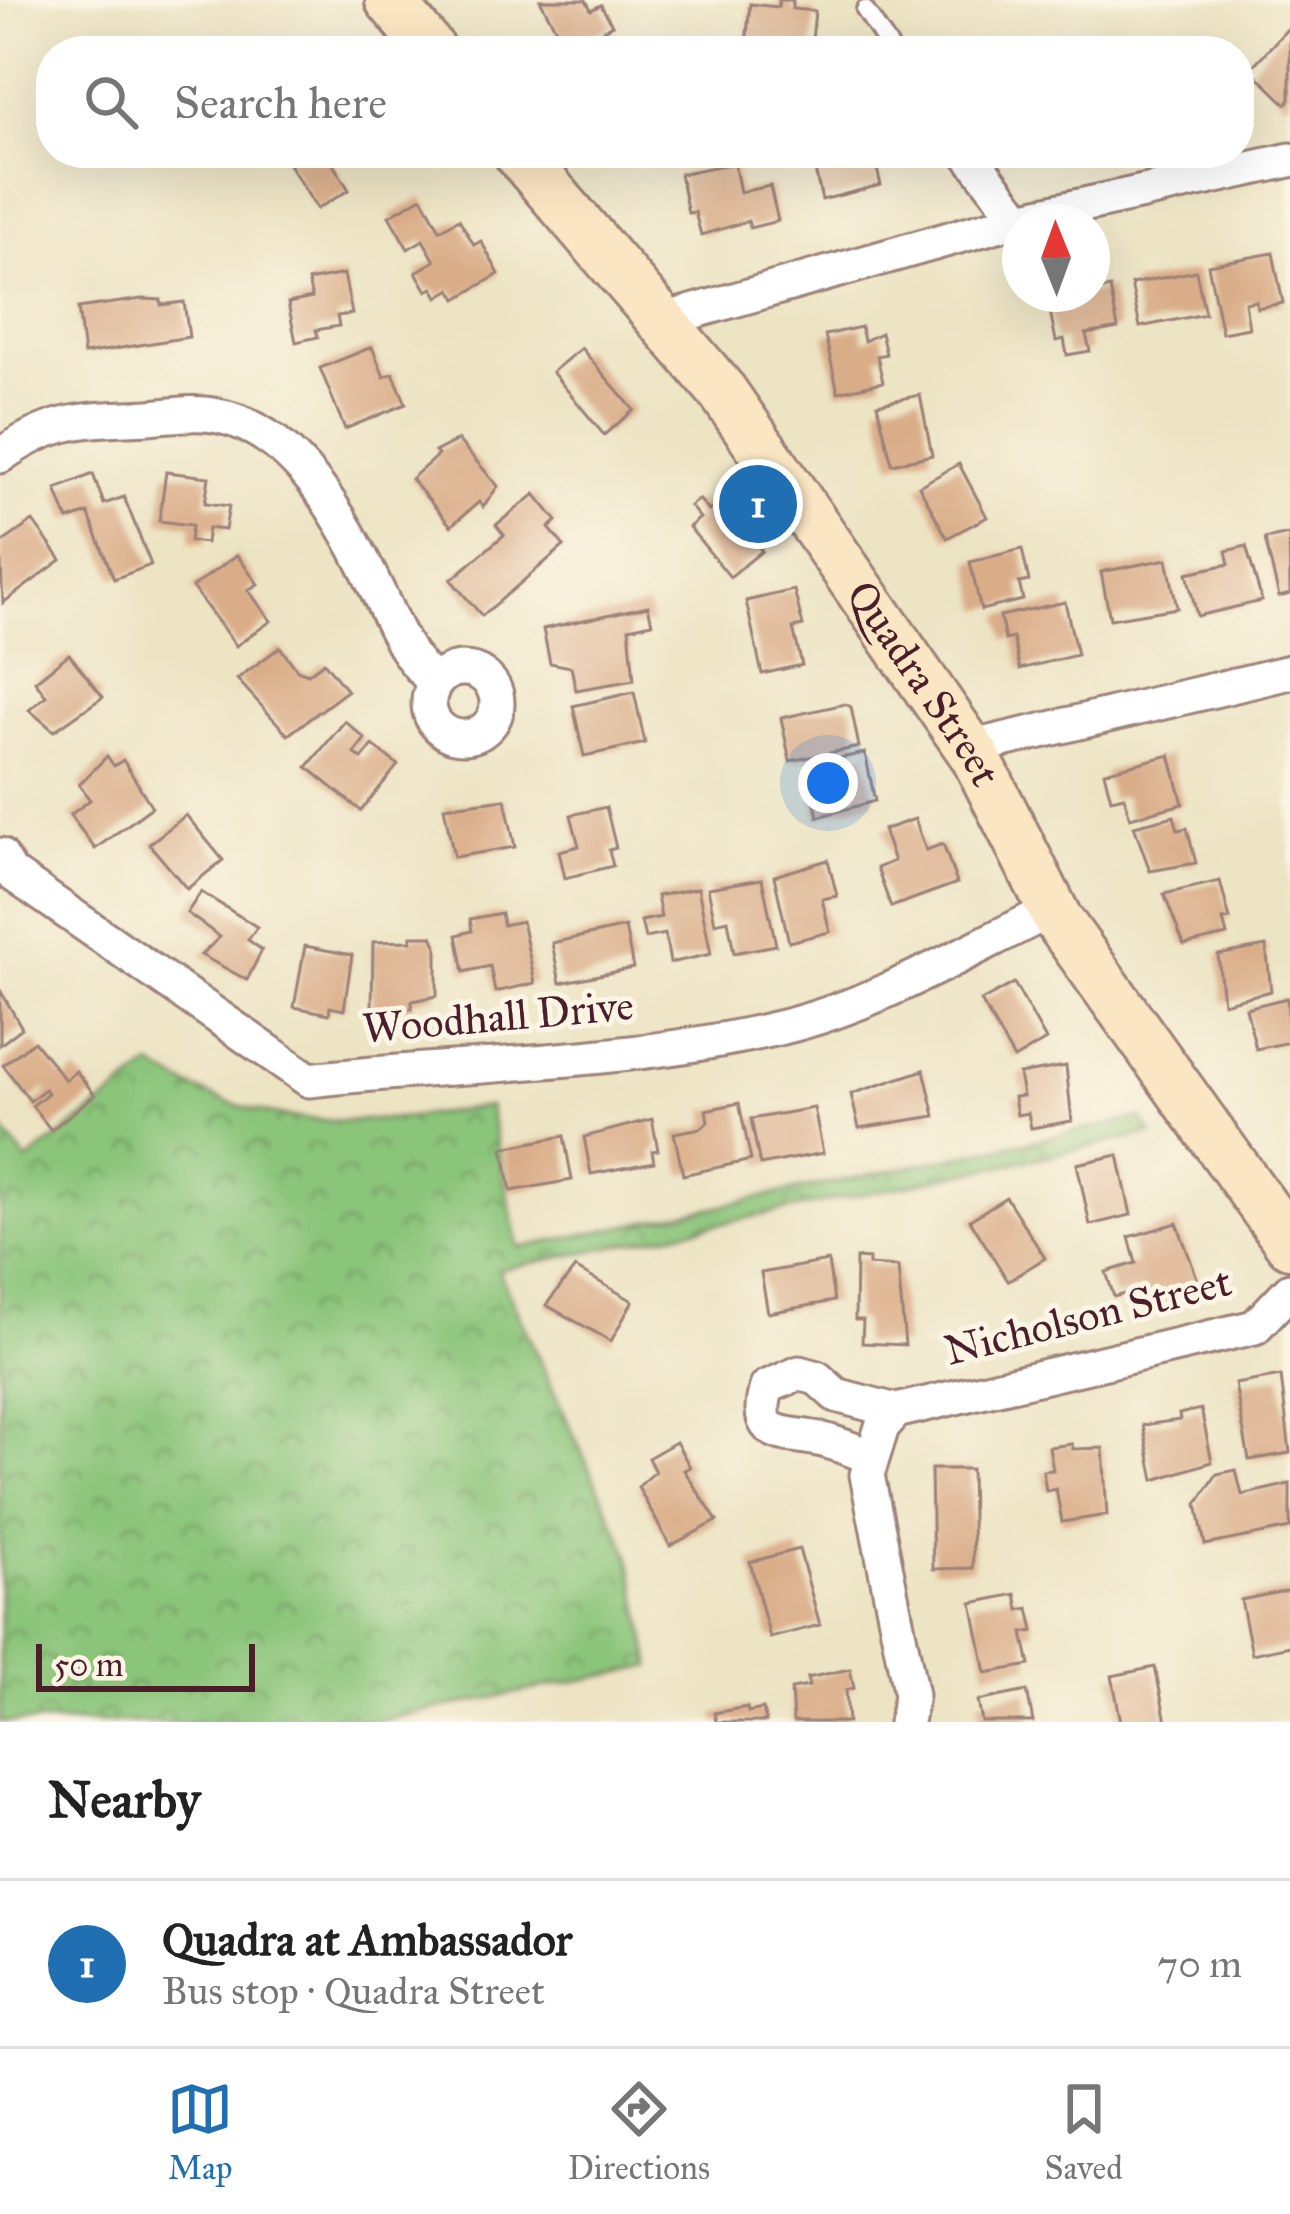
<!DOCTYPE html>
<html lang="en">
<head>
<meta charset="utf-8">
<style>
  :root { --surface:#fff; --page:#f6f6f6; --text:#222; --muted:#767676; --line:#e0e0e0; --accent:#1f6fb2 }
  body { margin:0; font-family:"IM FELL Great Primer",serif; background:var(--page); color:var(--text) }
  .compass { position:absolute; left:1002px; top:204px; width:108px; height:108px; border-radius:50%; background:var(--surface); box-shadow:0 12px 48px #0002; rotate:359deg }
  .scale { position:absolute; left:36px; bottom:30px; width:219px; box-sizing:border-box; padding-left:12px; border:6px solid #4a1f2b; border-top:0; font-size:33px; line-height:42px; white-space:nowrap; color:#4a1f2b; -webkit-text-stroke:9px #fcf5e5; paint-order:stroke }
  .you { position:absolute; left:828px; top:783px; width:42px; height:42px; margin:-30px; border:9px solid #fff; border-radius:50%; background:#1a73e8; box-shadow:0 0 0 18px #1a73e833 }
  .badge { display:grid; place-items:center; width:78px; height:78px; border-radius:50%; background:var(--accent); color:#fff; font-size:39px; font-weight:700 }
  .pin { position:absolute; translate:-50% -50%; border:6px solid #fff; box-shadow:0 3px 12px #0006 }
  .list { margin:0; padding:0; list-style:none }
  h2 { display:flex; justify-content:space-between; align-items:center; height:156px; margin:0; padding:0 48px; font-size:51px }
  h2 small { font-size:39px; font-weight:400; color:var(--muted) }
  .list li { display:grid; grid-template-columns:78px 1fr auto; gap:36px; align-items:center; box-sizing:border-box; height:168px; padding:0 48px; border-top:3px solid var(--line) }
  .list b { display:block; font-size:45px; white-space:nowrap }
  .list p { margin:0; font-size:39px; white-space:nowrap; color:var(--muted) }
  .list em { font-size:39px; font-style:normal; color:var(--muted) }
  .icon { flex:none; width:66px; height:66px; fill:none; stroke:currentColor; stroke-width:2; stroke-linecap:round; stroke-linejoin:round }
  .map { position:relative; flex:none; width:1290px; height:1722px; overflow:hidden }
  .search { position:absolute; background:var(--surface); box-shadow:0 12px 48px #0002; left:36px; right:36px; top:36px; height:132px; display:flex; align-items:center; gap:30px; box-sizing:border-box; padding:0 42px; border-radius:48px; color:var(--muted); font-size:45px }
  .sheet { height:324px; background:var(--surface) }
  nav { display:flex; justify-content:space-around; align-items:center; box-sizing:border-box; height:168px; border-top:3px solid var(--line); background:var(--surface); font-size:33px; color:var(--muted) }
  nav a { display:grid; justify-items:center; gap:6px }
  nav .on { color:var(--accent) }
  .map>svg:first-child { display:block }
</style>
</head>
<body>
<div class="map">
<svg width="1290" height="1722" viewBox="0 0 1290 1722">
  <defs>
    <pattern id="park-crowns" width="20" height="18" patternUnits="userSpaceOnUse" patternTransform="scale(3)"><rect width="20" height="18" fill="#8bc57a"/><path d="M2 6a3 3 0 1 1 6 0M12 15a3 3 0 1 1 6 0" fill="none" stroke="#749f64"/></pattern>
  </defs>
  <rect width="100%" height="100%" fill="#fcf5e5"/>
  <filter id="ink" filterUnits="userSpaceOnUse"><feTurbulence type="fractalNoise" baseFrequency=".00833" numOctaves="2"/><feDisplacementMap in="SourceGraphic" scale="24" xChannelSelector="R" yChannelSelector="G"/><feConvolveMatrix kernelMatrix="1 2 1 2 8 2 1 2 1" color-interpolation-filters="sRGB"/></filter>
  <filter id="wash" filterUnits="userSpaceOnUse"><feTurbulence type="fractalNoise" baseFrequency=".004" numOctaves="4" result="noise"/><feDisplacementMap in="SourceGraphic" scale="48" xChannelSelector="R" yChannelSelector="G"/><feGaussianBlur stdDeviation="2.7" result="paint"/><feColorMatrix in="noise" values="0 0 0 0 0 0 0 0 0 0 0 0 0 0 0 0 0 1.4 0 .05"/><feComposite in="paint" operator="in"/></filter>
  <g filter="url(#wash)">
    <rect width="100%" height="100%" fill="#ede4c4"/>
    <!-- park -->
    <path fill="url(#park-crowns)" stroke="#6a7252" stroke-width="3" d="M152 1066C265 1136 364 1126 489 1106L519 1248 1141 1118 1152 1134 498 1270 629 1555 652 1666 371 1722H0V1126L27 1161Z"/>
    <g id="blocks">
      <!-- building -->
      <g fill="#daad89">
        <path d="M540 0H586L591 10 601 5 612 25 568 51Z"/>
        <path d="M779 0H793L792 9 815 11 811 51 746 45 750 4 778 7Z"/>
        <path d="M1290 26V100L1286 104 1250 69Z"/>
        <path d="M282 153H337L329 158 349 190 317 209Z"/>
        <path d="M829 153H873L881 185 822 200 812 157Z"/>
        <path d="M734 163 740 192 770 186 778 221 750 228 748 221 701 235 695 212 688 213 680 174Z"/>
        <path d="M422 197 440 230 459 219 474 245 481 241 499 274 457 299 451 289 438 297 433 288 427 291 416 272 435 261 423 240 408 249 389 216Z"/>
        <path d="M1273 253 1283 303 1257 308 1256 301 1245 303 1249 328 1222 333 1208 265Z"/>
        <path d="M1196 271 1205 314 1140 327 1131 284Z"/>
        <path d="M344 274 352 314 337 316 339 326 316 330 318 337 296 342 288 303 312 298 308 281Z"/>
        <path d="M1110 288 1118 328 1086 334 1090 351 1067 355 1064 339 1056 341 1048 301Z"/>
        <path d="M142 299 161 300V305L184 302 189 337 84 354 78 308Z"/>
        <path d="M861 327 864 341 881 333 886 354 877 356 883 382 838 392 825 335Z"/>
        <path d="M372 347 384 377 393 373 406 404 345 429 320 368Z"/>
        <path d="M581 348 634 410 604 435 552 372Z"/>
        <path d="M920 395 932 455 892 464 877 404Z"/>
        <path d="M458 440 498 486 483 507 479 502 451 526 411 479 438 455 435 452Z"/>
        <path d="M959 464 987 517 947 538 919 486Z"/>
        <path d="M166 472 209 477 205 503 229 506 225 530 208 528 206 543 190 541 192 525 159 521Z"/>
        <path d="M93 474 104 504 124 497 151 565 114 579 88 513 68 520 56 489Z"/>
        <path d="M535 494 557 521 549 528 564 546 482 616 451 580 504 535 496 525Z"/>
        <path d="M699 499 709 511 721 501 762 551 730 577 689 527 700 518 690 506Z"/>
        <path d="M33 521 61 560 3 603 0 544Z"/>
        <path d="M1289 534 1290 594 1279 597 1265 539Z"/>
        <path d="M1246 546 1262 601 1197 616 1187 573 1229 564 1226 551Z"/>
        <path d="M1022 549 1029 581 1019 583 1023 600 981 610 970 562Z"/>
        <path d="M237 555 258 584 248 590 271 621 236 646 192 587Z"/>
        <path d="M1167 559 1177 608 1110 619 1101 572Z"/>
        <path d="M794 590 803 626 793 628 802 665 762 674 746 601Z"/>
        <path d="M1065 602 1077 655 1020 669 1013 638 1005 640 1000 616Z"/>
        <path d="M648 606 652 623 629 628 634 680 576 690 571 667 550 663 543 629Z"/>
        <path d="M280 647 297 670 308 674 324 662 347 691 288 735 237 679Z"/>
        <path d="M69 654 103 697 54 731 29 710 46 696 35 681Z"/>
        <path d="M634 692 645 743 584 756 573 706Z"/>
        <path d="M845 704 851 707 859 747 790 761 781 718Z"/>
        <path d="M345 721 365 739 354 753 362 759 373 745 398 765 361 811 307 767Z"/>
        <path d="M865 753 875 801 818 817 807 765Z"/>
        <path d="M1170 755 1183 804 1130 818 1124 796 1111 799 1104 772Z"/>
        <path d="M107 756 114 766 123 760 152 807 95 849 70 815 90 800 79 785Z"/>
        <path d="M505 799 515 847 454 857 444 807Z"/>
        <path d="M606 807 616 848 609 850 613 866 565 878 559 851 579 846 571 815Z"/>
        <path d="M186 815 223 860 187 889 149 844Z"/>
        <path d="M1174 816 1178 830 1187 828 1196 863 1150 871 1134 826Z"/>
        <path d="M915 819 926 850 943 844 957 883 891 907 877 868 894 861 883 830Z"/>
        <path d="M828 860 837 896 822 899 830 932 789 942 774 876Z"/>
        <path d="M762 879 776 945 734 953 728 920 715 923 708 888Z"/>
        <path d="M1220 881 1230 919 1223 920 1227 935 1184 945 1164 894Z"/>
        <path d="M698 888 711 954 670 963 665 934 645 938 641 921 661 917 657 896Z"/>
        <path d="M201 892 257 927 248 940 262 950 247 980 201 955 220 937 187 913Z"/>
        <path d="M501 913 503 925 522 921 535 983 495 992 490 966 464 972 457 935 472 931 470 919Z"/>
        <path d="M625 927 633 968 560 983 552 943Z"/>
        <path d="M411 936H432L437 947V996L412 1001V1009H372L373 942 411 941Z"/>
        <path d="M305 946 352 955 344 1010 330 1007 329 1014 294 1007Z"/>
        <path d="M1266 946 1271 991 1223 1003 1218 955Z"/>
        <path d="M1014 983 1046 1040 1014 1059 981 1001Z"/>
        <path d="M0 990 22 1028 0 1045Z"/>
        <path d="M1287 998 1290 1042 1256 1049 1246 1008Z"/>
        <path d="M34 1041 65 1080 76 1071 95 1095 51 1130 32 1106 48 1093 45 1089 30 1101 3 1065Z"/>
        <path d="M1066 1066 1072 1121 1031 1128 1028 1113 1017 1115 1014 1097 1023 1096 1019 1074Z"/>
        <path d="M924 1070 935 1116 859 1128 851 1094Z"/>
        <path d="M739 1103 751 1160 683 1175 674 1133 701 1128 708 1122 706 1110Z"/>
        <path d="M814 1108 823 1153 760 1165 751 1119Z"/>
        <path d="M652 1119 658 1150 652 1151 654 1162 591 1174 584 1137Z"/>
        <path d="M564 1136 572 1180 511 1191 503 1148Z"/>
        <path d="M1118 1155 1131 1215 1090 1225 1077 1164Z"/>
        <path d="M1006 1197 1045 1258 1008 1281 970 1220Z"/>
        <path d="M1177 1223 1201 1289 1197 1294 1149 1308 1143 1289 1114 1297 1106 1272 1136 1263 1129 1237Z"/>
        <path d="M856 1258 869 1259V1265L898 1267 905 1345 862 1343 863 1320H855Z"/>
        <path d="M828 1261 834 1301 768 1313 761 1273Z"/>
        <path d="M575 1268 633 1301 611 1341 546 1305Z"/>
        <path d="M1281 1376 1290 1453 1249 1460 1235 1384Z"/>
        <path d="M1201 1409 1212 1462 1154 1480 1143 1425 1180 1420 1179 1414Z"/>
        <path d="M676 1442 690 1467 684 1470 717 1521 670 1546 638 1487 655 1472 648 1458Z"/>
        <path d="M1072 1444 1073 1449 1103 1448 1107 1515 1062 1522 1056 1489 1046 1491 1043 1471 1053 1470 1049 1447Z"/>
        <path d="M931 1469H971L973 1568 933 1569Z"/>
        <path d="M1236 1470 1242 1495 1290 1484V1528L1205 1545 1197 1504 1217 1474Z"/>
        <path d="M799 1549 820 1625 770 1638 750 1562Z"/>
        <path d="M1290 1590V1646L1252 1654 1241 1600Z"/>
        <path d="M1016 1594 1019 1610 1029 1608 1034 1631 1023 1633 1030 1665 986 1673 972 1603Z"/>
        <path d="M1155 1667 1166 1722H1121L1112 1676Z"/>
        <path d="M850 1669 854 1688 846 1690 848 1722H793L791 1689 809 1686 807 1678Z"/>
        <path d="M1027 1691 1033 1722H982L978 1701Z"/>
        <path d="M747 1707 748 1712 763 1709 766 1722H716L714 1713Z"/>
      </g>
    </g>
  </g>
  <g filter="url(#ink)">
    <use href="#blocks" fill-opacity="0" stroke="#9c8278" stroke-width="3"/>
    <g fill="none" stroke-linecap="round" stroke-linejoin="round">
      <!-- lane casing -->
      <g stroke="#9c8278" stroke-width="22">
        <path id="lane" d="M865 10 892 51"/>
      </g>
      <!-- street casing -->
      <g stroke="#9c8278" stroke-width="39">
        <g id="street">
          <path d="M968 153 1019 219"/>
          <path d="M660 321 1019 219 1290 160"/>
          <path d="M0 456C54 418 83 420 148 417 168 416 192 411 213 415 295 427 344 521 377 590 394 625 405 658 436 682"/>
          <circle cx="463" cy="703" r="34"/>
          <path d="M969 748 1290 672"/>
          <path d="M0 855 11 873 309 1080C466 1063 630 1064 783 1027 877 1004 966 951 1052 910"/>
          <path d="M870 1456C855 1451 839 1444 823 1440 788 1431 750 1442 767 1387L799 1373 817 1378 836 1395 896 1411"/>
          <path d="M906 1722 911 1695 867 1475 882 1427 896 1411 1255 1327 1290 1290"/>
        </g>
      </g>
      <!-- secondary casing -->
      <g stroke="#9c8278" stroke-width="54">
        <g id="secondary">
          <path d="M390 0 432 51"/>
          <path id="s1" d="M518 153 722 391 975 756 1058 920 1290 1244"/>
        </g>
      </g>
      <!-- lane -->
      <use href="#lane" stroke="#fff" stroke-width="16"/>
      <!-- street -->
      <use href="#street" stroke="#fff" stroke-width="33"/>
      <!-- secondary -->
      <use href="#secondary" stroke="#fbe6c3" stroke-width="48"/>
    </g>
  </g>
  <g text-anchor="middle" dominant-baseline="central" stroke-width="10" stroke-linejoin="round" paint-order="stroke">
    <!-- street labels -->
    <g font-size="42" fill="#4a1f2b" stroke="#fcf5e5">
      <text stroke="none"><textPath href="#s1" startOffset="669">Quadra Street</textPath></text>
      <text transform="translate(498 1017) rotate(-5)">Woodhall Drive</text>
      <text transform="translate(1088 1316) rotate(-14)">Nicholson Street</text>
    </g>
  </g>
</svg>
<svg class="compass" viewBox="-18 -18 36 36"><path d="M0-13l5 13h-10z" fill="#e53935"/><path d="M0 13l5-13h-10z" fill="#767676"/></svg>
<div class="scale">50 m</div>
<div class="you"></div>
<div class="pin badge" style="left:758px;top:504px">1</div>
<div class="search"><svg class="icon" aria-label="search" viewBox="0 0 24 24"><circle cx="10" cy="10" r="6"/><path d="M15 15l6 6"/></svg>Search here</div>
</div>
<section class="sheet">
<h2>Nearby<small></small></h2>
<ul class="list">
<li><span class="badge">1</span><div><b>Quadra at Ambassador</b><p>Bus stop · Quadra Street</p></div><em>70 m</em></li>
</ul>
</section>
<nav>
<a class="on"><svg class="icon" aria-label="map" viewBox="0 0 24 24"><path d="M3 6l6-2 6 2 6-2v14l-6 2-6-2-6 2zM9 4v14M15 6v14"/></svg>Map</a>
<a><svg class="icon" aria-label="directions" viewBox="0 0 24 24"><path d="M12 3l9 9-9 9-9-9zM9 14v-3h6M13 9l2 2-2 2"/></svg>Directions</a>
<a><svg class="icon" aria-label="saved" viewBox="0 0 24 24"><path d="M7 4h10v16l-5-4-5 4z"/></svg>Saved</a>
</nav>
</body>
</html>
